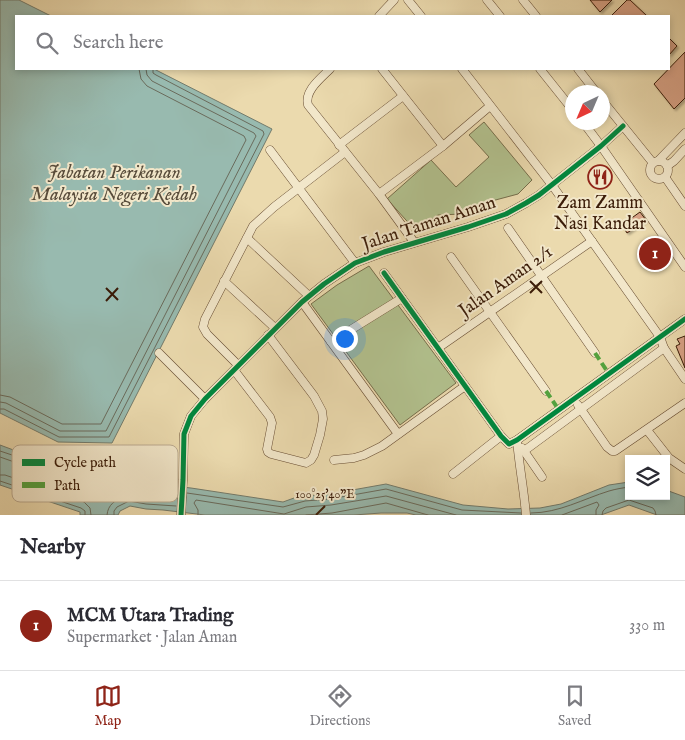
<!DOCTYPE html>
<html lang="en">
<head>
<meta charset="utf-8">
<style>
  :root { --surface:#fff; --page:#f7f7f7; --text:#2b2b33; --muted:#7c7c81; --line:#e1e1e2; --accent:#8f2418 }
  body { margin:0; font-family:"IM FELL English",serif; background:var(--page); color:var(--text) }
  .controls { position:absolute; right:15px; bottom:15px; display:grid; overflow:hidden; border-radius:0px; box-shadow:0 2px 8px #0003 }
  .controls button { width:45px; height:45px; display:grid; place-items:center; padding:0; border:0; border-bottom:1px solid var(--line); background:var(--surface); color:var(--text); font:25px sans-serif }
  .compass { position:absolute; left:565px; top:85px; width:45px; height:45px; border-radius:50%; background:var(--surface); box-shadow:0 2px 8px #0003; rotate:224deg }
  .you { position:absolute; left:344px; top:338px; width:18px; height:18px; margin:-12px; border:4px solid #fff; border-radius:50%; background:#1a73e8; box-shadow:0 0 0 8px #1a73e833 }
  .badge { display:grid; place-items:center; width:32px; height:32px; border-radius:50%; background:var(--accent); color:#fff; font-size:16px; font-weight:700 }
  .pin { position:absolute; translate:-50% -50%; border:2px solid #fff; box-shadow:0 1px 5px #0006 }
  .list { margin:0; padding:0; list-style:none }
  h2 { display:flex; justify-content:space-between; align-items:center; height:65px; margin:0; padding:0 20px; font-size:21px }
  h2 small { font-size:16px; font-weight:400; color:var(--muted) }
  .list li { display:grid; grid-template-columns:32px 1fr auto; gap:15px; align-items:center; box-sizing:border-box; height:90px; padding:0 20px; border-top:1px solid var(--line) }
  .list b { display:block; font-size:19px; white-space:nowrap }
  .list p { margin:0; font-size:16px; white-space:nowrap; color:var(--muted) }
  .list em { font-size:16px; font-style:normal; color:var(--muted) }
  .icon { flex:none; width:28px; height:28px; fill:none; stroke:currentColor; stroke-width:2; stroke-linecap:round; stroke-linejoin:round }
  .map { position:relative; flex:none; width:685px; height:515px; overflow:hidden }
  .search { position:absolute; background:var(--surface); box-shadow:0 2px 8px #0003; left:15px; right:15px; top:15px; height:55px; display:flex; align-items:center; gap:12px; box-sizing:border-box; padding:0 18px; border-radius:0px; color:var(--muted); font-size:19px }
  .sheet { height:155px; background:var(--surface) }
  nav { display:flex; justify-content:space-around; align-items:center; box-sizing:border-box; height:70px; border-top:1px solid var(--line); background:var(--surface); font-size:14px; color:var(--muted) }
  nav a { display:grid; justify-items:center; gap:2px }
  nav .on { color:var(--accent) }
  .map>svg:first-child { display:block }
</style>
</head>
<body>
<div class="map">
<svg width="685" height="515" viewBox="0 0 685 515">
  <defs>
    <filter id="shadow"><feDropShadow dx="2" dy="2" stdDeviation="1" flood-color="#0004"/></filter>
  </defs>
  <rect width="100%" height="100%" fill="#ebdaae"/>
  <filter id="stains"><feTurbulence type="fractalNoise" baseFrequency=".004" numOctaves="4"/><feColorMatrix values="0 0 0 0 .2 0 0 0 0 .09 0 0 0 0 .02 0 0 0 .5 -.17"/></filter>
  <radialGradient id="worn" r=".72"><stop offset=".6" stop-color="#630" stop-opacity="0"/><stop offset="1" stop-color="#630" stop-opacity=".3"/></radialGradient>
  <!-- green -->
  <g fill="#b2c18e" stroke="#766e4b">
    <path d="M484 122 532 180 518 194 488 202 462 214 438 215 415 230 387 199 431 160 456 187 489 157 469 135Z"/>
    <path d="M369 266 456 383 400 425 311 304 337 285Z"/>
  </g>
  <!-- water -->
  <g fill="#98baaf" stroke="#737b6c">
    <path d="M0 0H19L51 16H16V69H154L272 129 112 443 58 442 0 413Z"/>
    <path d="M0 445 43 461 73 466 81 477 121 481 163 480 162 485 191 488 283 502 294 498 304 496 330 494 386 484 463 505 508 509 540 508 561 504 609 485 629 482V496H666V490L685 497V515H657L629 505 601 515H416L407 513H381L354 515H205L163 510 146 509 130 506 120 511 118 515H80V512L0 485Z"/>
  </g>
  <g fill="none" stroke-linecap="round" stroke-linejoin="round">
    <!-- shore -->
    <g stroke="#6a6b5c" stroke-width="1">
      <path d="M0 395 10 397 62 424H101L246 140 244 136 147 86 141 79 139 69"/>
      <path d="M0 402 6 403 60 431H106L256 136 254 133 152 81 147 75 146 69"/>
      <path d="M0 409H4L59 437H109L264 134 263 131 156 75 153 73V69"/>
      <path d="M0 451 42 465 70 471 77 480 80 482 121 486 156 485 162 490 177 492"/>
      <path d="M0 457 40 471 66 476 73 485 79 488 123 492 124 494V496C115 501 108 504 107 515"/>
      <path d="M0 475H5L84 502 90 508 91 515"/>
      <path d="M0 481 81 508 85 511V515"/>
      <path d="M187 493 283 507 305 501 330 499 386 489 462 510 521 513"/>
      <path d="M531 513C559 513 583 499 609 491 616 489 622 488 629 487"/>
      <path d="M114 515V511L117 507 129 501 146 504 176 506"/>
      <path d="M198 515V510L194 503 196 500 284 514 306 507 331 505 386 496 456 515"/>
      <path d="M306 515 332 513 386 503 428 515"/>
      <path d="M562 515 597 502 599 505 596 510V515"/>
      <path d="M602 515 603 511 606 508 629 500 653 508 655 511 656 515"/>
    </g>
  </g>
  <!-- building -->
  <g fill="#d8a286" stroke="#3b1c08" filter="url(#shadow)">
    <path d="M590 0H612L600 12Z"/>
    <path d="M627 0H630L647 16H611Z"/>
    <path d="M669 38 677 46 669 55Z"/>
    <path d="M685 52V98L674 109 654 84Z"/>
    <path d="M640 212 646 220 627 233 622 225Z"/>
    <path d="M685 336V368L676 346 680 344 677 339Z"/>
  </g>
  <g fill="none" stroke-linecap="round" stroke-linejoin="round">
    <!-- minor casing -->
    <g stroke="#674c32" stroke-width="9">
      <g id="minor">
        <path d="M408 0 421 16"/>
        <path d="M487 0 500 16"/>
        <path d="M523 0 536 16"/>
        <path d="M379 16 394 0"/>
        <path d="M330 69C321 78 304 91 308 105L379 194 414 242"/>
        <path d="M382 69 443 146"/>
        <path d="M462 69 552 185 660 337 664 348 685 379"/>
        <path d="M540 69 572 109"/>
        <path d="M578 69 596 92"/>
        <path d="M602 100 653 163"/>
        <path d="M583 122 601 146 685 267"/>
        <path d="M339 145 403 96"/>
        <path d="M270 150 355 263"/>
        <circle cx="659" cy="170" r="9"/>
        <path d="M658 161 685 133"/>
        <path d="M667 166 674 161 685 149"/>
        <path d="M665 177 685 206"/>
        <path d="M379 194 443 146 490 106"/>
        <path d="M508 228 595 353"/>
        <path d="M247 238 309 296"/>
        <path d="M451 257 546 391"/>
        <path d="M384 273 501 436 509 444 517 440 685 319"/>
        <path d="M224 281 275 328"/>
        <path d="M302 302 398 434"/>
        <path d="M331 342 402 298"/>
        <path d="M438 348 592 241"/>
        <path d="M159 353 205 399"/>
        <path d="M238 365 207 334 203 327 205 319 253 226 274 207 345 152"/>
        <path d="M234 370 270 417 272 423 267 449 268 452 271 454 306 463 311 460 314 455 320 435 323 419 322 411 314 396 268 335"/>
        <path d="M578 405 607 447 612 451H615L685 403"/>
        <path d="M647 430 669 458 685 469"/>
        <path d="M517 440C519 465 524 490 526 515"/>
        <path d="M522 448 542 477"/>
        <path d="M524 451 664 348"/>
        <path d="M334 460 354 458 364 455 382 446 465 386"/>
        <path d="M453 474 501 436"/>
        <path d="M181 515 183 480 184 434 191 416 205 399 302 302 324 284 355 263 384 252 468 227 506 214 526 203 539 195 601 146 623 126"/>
      </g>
    </g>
    <!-- minor -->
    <use href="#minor" stroke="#f2e7ca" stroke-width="8"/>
    <!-- quiet -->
    <g stroke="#54a13e" stroke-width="4" stroke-dasharray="8 4" stroke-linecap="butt">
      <path d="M595 353 609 374"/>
      <path d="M546 391 559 410"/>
    </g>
    <!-- cycleway casing -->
    <g stroke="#f2e7ca" stroke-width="8">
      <g id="cycleway">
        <path d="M384 273 501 436 509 444 517 440 685 319"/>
        <path d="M181 515 183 480 184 434 191 416 205 399 302 302 324 284 355 263 384 252 468 227 506 214 526 203 539 195 601 146 623 126"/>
      </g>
    </g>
    <!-- cycleway -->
    <use href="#cycleway" stroke="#00873e" stroke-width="5"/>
  </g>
  <!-- ticks -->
  <path fill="none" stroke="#3b1c08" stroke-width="2" d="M530 281 542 293M106 288 118 300M530 293 542 281M106 301 118 288M316 515 325 506"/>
  <!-- icons -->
  <defs>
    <g id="restaurant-ring" transform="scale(1.25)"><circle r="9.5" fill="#f2e7ca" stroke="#8f2418" stroke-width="1.5"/><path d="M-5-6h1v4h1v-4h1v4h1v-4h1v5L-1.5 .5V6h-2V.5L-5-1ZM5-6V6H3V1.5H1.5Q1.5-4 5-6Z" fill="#8f2418"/></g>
  </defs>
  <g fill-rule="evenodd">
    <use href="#restaurant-ring" x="600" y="177"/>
  </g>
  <g text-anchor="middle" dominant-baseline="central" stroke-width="4" stroke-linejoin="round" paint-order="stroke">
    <!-- poi labels -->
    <g font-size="18" fill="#3b1c08" stroke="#f2e7ca">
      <text x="600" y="203">Zam Zamm<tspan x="600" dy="21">Nasi Kandar</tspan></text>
    </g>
    <!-- street labels -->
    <g font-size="18" fill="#3b1c08" stroke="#f2e7ca">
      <text transform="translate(429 224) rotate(-18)">Jalan Taman Aman</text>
      <text transform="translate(506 282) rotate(-35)">Jalan Aman 2/1</text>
    </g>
    <!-- water labels -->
    <g font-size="19" font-style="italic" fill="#574b3a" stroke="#f2e7ca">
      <text x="114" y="173">Jabatan Perikanan<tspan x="114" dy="22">Malaysia Negeri Kedah</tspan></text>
    </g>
  </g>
  <!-- legend -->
  <rect x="12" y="445" width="166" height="57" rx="8" fill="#f2e7ca" stroke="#bbaa90" stroke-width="1"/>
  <rect x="22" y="459" width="23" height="7" fill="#00873e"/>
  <rect x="22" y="482" width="23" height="6" fill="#54a13e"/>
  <g font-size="14" fill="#3b1c08">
    <text x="54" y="467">Cycle path</text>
    <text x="54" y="490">Path</text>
  </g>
  <g font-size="12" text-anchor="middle" fill="#3b1c08" stroke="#f2e7ca" stroke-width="4" stroke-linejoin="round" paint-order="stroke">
    <text x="325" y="498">100°25'40"E</text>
  </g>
  <rect width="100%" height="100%" filter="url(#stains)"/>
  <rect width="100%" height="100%" fill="url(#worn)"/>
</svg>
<div class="controls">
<button><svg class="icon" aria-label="layers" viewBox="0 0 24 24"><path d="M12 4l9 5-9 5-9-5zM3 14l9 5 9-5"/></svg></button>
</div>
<svg class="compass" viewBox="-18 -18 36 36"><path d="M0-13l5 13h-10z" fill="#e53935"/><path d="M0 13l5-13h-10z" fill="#7c7c81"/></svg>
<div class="you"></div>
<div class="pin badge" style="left:655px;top:254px">1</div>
<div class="search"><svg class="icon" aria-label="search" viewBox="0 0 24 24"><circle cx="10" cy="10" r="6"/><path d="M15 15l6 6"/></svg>Search here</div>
</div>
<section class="sheet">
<h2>Nearby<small></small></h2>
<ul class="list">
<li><span class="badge">1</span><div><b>MCM Utara Trading</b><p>Supermarket · Jalan Aman</p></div><em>330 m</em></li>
</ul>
</section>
<nav>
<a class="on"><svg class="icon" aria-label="map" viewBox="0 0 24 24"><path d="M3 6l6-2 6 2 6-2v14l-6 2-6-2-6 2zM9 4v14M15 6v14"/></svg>Map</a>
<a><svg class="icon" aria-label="directions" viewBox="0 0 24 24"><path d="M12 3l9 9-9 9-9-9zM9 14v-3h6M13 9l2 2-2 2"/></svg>Directions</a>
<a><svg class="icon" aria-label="saved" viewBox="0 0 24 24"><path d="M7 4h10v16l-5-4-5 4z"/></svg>Saved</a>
</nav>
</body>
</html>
